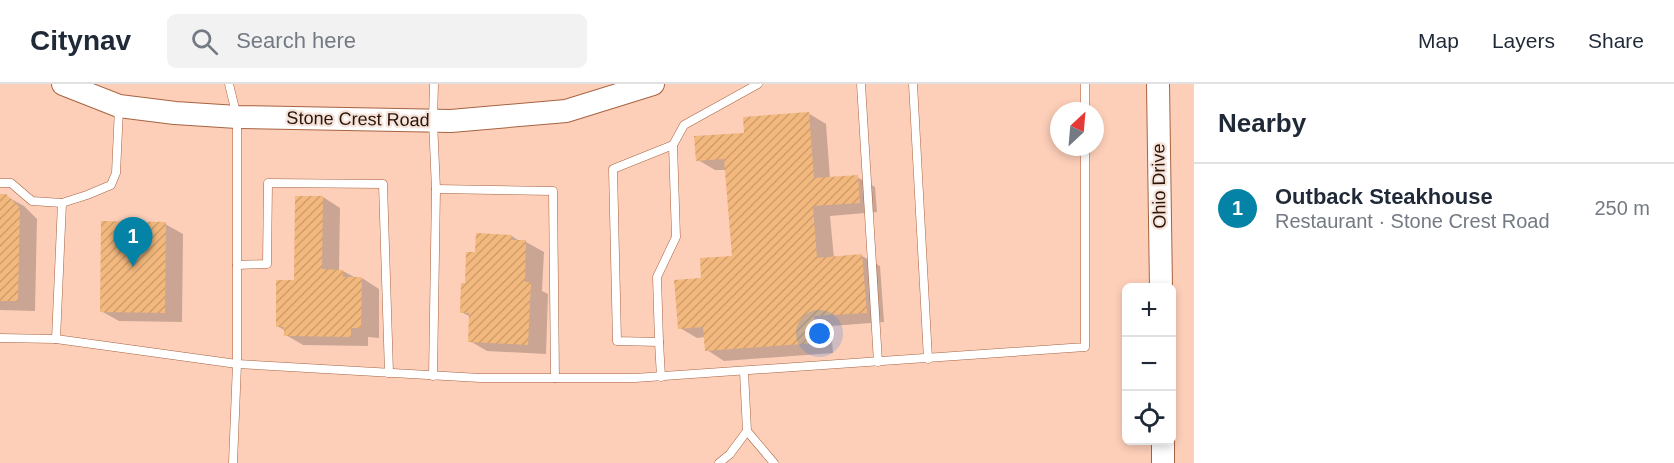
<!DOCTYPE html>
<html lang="en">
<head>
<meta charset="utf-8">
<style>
  :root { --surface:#fff; --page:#f2f2f3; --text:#1f2937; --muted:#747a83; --line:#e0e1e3; --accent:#0483a7 }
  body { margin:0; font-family:Arial,sans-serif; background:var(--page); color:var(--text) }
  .controls { position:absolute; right:18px; bottom:18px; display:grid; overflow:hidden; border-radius:9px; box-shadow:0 3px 9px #0003 }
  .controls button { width:54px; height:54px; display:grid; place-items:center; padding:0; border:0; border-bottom:2px solid var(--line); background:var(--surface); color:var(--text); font:30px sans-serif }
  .compass { position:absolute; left:1050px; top:18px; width:54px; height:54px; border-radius:50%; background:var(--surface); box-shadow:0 3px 9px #0003; rotate:26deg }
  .you { position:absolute; left:820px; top:250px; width:21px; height:21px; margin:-15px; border:4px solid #fff; border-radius:50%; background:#1a73e8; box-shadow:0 0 0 9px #1a73e833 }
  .badge { display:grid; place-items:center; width:39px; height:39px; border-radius:50%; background:var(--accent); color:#fff; font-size:20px; font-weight:700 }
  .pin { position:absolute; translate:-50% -50px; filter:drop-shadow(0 2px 3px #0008) }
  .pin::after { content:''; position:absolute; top:32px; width:21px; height:18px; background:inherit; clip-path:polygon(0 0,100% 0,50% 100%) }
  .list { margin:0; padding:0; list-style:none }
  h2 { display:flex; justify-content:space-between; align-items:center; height:78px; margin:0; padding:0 24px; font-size:26px }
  h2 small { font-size:20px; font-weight:400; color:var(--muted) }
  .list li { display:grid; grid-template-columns:39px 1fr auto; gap:18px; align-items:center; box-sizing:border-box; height:90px; padding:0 24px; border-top:2px solid var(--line) }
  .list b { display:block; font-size:22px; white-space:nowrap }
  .list p { margin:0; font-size:20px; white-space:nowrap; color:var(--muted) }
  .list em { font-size:20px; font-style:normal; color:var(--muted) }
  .icon { flex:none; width:33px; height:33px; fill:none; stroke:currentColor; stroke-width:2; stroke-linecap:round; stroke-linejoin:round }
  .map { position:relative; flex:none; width:1194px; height:379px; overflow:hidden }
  header { display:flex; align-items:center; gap:36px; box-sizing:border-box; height:84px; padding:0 30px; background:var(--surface); border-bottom:2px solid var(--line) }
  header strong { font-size:28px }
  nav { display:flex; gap:33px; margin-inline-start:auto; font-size:21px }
  .search { width:420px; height:54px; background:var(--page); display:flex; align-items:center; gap:15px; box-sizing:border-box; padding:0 21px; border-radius:9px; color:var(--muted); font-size:22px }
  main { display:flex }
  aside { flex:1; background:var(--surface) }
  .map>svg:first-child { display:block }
</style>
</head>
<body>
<header>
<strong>Citynav</strong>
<div class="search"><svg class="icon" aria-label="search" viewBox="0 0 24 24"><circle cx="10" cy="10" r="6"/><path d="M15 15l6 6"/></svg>Search here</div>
<nav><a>Map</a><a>Layers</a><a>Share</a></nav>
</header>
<main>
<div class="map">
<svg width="1194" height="379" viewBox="0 0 1194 379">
  <defs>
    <pattern id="building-hatch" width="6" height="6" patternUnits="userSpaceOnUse" patternTransform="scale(1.5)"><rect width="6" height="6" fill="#f2b87d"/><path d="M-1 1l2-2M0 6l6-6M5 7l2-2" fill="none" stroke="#d09d6b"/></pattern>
  </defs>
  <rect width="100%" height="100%" fill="#fdcfb9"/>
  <!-- shadow -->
  <g fill="#0003">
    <path d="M808 29 826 40 830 95 857 93 875 103 877 128 830 132 834 174 862 172 880 182 884 238 831 242 833 269 724 277 707 266 706 253 697 254 680 244 703 196 733 173 727 86H715L698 76 746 50Z"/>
    <path d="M0 112H6L24 122 37 135 35 227 0 226Z"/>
    <path d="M323 113 340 124 339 187H343L356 194H362L379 205V254L368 253V262L303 261 286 251V247L277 242 296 197Z"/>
    <path d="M165 140 183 150 182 238 119 237 101 227Z"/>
    <path d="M512 152 521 158H526L544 168 542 207 548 210 546 270 487 267 470 257 471 233 461 228 466 201 477 170Z"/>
  </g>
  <!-- building -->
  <g fill="url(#building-hatch)">
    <path d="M809 28 814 94 858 91 860 119 813 122 817 174 862 170 867 229 814 232 816 259 705 267 703 243 678 245 674 196 701 194 700 174 732 172 724 75 696 77 694 52 744 49 743 33Z"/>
    <path d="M0 110H6L20 124 18 217H0Z"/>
    <path d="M295 112H323L322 185 343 186V193H362L361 244H351V253L284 252V243H276V196H294Z"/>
    <path d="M101 137 166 138 165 229 100 228Z"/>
    <path d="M476 149 512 151V156H526L525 198H531L528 261 468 258 469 229H460L461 199H465L466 168H475Z"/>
  </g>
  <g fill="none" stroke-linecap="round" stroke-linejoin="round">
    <!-- lane casing -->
    <g stroke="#a76341" stroke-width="9">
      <g id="lane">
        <path d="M229 0 237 33V280L233 379"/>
        <path d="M861 0 878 278"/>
        <path d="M913 0 928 275"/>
        <path d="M1085 0V27"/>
        <path d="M0 99H11L32 117 62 119"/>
        <path d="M436 105 553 107 555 294"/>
        <path d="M237 181 267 180 268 99 383 100 389 289"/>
        <path d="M0 254 56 255 237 280 480 294H635L1085 263V63"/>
        <path d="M56 255 62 119 87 111 111 101 116 89 119 24"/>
        <path d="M659 258 657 193 676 153 673 61"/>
        <path d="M744 288 747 347 774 379"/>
        <path d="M433 292 436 105 433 37 434 0"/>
        <path d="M661 293 659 258 617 257 613 85 673 61 684 41 758 0"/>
        <path d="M719 379 730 370 747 347"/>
      </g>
    </g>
    <!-- secondary casing -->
    <g stroke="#a76341" stroke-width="24">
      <g id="secondary">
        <path d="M63 0 119 22 175 29 237 33 451 37 566 27 653 0"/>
        <path d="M1158 0 1161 204"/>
        <path d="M1163 379V356"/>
      </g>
    </g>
    <!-- lane -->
    <use href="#lane" stroke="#fff" stroke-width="8"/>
    <!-- secondary -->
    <use href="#secondary" stroke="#fff" stroke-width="22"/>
  </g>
  <g text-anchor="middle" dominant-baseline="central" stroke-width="4.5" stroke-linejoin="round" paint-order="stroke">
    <!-- street labels -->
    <g font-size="18" fill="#2f1406" stroke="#f4e4dc">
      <text transform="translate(358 35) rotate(1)">Stone Crest Road</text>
      <text transform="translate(1159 102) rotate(-91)">Ohio Drive</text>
    </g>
  </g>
</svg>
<div class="controls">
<button>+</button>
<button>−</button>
<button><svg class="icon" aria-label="locate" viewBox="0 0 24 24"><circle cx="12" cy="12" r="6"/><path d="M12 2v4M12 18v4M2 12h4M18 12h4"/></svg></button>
</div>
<svg class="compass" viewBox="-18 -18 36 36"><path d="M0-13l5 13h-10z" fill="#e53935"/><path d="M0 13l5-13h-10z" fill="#747a83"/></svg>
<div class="you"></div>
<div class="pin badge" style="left:133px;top:183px">1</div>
</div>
<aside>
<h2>Nearby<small></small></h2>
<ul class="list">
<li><span class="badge">1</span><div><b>Outback Steakhouse</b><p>Restaurant · Stone Crest Road</p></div><em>250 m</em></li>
</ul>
</aside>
</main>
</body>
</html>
